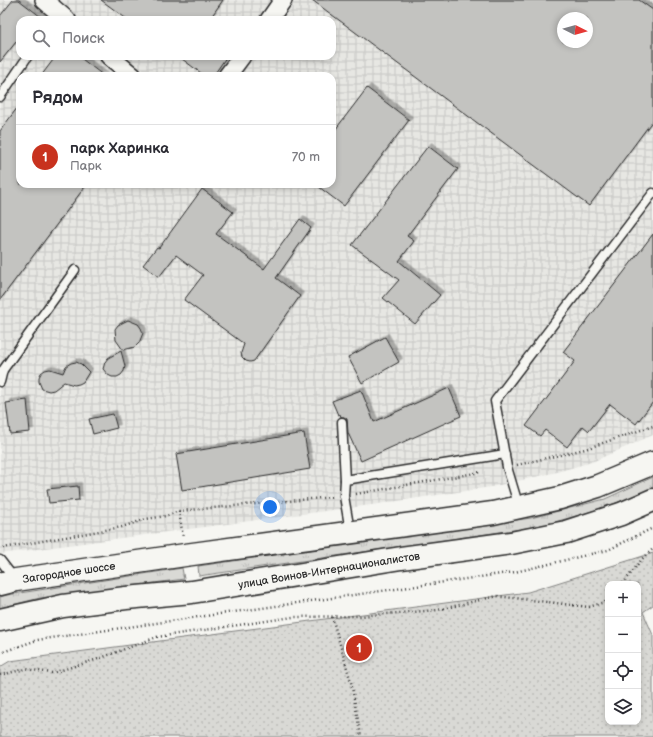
<!DOCTYPE html>
<html lang="ru">
<head>
<meta charset="utf-8">
<style>
  :root { --surface:#fff; --page:#f7f7f7; --text:#2b2b33; --muted:#7c7c81; --line:#e1e1e2; --accent:#c8321e }
  body { margin:0; font-family:"Balsamiq Sans",sans-serif; background:var(--page); color:var(--text) }
  .controls { position:absolute; right:12px; bottom:12px; display:grid; overflow:hidden; border-radius:8px; box-shadow:0 2px 6px #0003 }
  .controls button { width:36px; height:36px; display:grid; place-items:center; padding:0; border:0; border-bottom:1px solid var(--line); background:var(--surface); color:var(--text); font:20px sans-serif }
  .compass { position:absolute; left:557px; top:12px; width:36px; height:36px; border-radius:50%; background:var(--surface); box-shadow:0 2px 6px #0003; rotate:95deg }
  .you { position:absolute; left:270px; top:507px; width:14px; height:14px; margin:-10px; border:3px solid #fff; border-radius:50%; background:#1a73e8; box-shadow:0 0 0 6px #1a73e833 }
  .badge { display:grid; place-items:center; width:26px; height:26px; border-radius:50%; background:var(--accent); color:#fff; font-size:13px; font-weight:700 }
  .pin { position:absolute; translate:-50% -50%; border:2px solid #fff; box-shadow:0 1px 4px #0006 }
  .list { margin:0; padding:0; list-style:none }
  h2 { display:flex; justify-content:space-between; align-items:center; height:52px; margin:0; padding:0 16px; font-size:17px }
  h2 small { font-size:13px; font-weight:400; color:var(--muted) }
  .list li { display:grid; grid-template-columns:26px 1fr auto; gap:12px; align-items:center; box-sizing:border-box; height:64px; padding:0 16px; border-top:1px solid var(--line) }
  .list b { display:block; font-size:15px; white-space:nowrap }
  .list p { margin:0; font-size:13px; white-space:nowrap; color:var(--muted) }
  .list em { font-size:13px; font-style:normal; color:var(--muted) }
  .icon { flex:none; width:22px; height:22px; fill:none; stroke:currentColor; stroke-width:2; stroke-linecap:round; stroke-linejoin:round }
  .map { position:relative; flex:none; width:653px; height:737px; overflow:hidden }
  .search { position:absolute; background:var(--surface); box-shadow:0 2px 6px #0003; left:16px; top:16px; width:320px; height:44px; display:flex; align-items:center; gap:10px; box-sizing:border-box; padding:0 14px; border-radius:12px; color:var(--muted); font-size:15px }
  .panel { position:absolute; background:var(--surface); box-shadow:0 2px 6px #0003; left:16px; top:72px; width:320px; height:116px; border-radius:12px }
  .map>svg:first-child { display:block }
</style>
</head>
<body>
<div class="map">
<svg width="653" height="737" viewBox="0 0 653 737">
  <defs>
    <pattern id="industrial-grid" width="8" height="8" patternUnits="userSpaceOnUse"><rect width="8" height="8" fill="#e7e7e3"/><path d="M0 4h8M4 0v8" fill="none" stroke="#c6c6c3"/></pattern>
    <pattern id="grass-tufts" width="24" height="20" patternUnits="userSpaceOnUse"><rect width="24" height="20" fill="#d9d9d5"/><path d="M3 7l-1-3M5 7V3M7 7l1-3M15 17l-1-3M17 17v-4M19 17l1-3" fill="none" stroke="#babab7"/></pattern>
    <pattern id="park-dots" width="8" height="8" patternUnits="userSpaceOnUse"><rect width="8" height="8" fill="#d9d9d5"/><path d="M2 2h.1M6 6h.1" fill="none" stroke="#babab7" stroke-width="1.8" stroke-linecap="round"/></pattern>
    <filter id="shadow"><feDropShadow dx="3.5" dy="-3.5" stdDeviation="0" flood-color="#0004"/></filter>
  </defs>
  <rect width="100%" height="100%" fill="#f6f6f2"/>
  <filter id="ink" filterUnits="userSpaceOnUse"><feTurbulence type="fractalNoise" baseFrequency=".025" numOctaves="2"/><feDisplacementMap in="SourceGraphic" scale="8" xChannelSelector="R" yChannelSelector="G"/><feConvolveMatrix kernelMatrix="1 2 1 2 8 2 1 2 1" color-interpolation-filters="sRGB"/></filter>
  <g filter="url(#ink)">
    <!-- industrial -->
    <path fill="url(#industrial-grid)" fill-rule="evenodd" d="M0 0H653V435L592 462 557 472 491 487 371 505 0 554ZM563 18H587V42H563ZM20 20H332V56H20ZM20 76H332V184H20Z"/>
    <!-- grass -->
    <g fill="url(#grass-tufts)" stroke="#828280">
      <path d="M653 477V487C618 505 579 515 541 526L199 576 198 566 531 518 605 499Z"/>
      <path d="M182 568 184 579 40 598 0 608V597L7 595Z"/>
    </g>
    <!-- park -->
    <path fill="url(#park-dots)" stroke="#828280" fill-rule="evenodd" d="M653 553V605L643 612 653 635V737H0V667L10 661 528 592ZM608 584H638V722H608Z"/>
    <!-- building -->
    <g fill="#c3c3c0" stroke="#2b2b2b" fill-rule="evenodd" filter="url(#shadow)">
      <path d="M13 0H19L45 20H20V37L0 62V16Z"/>
      <path d="M101 0H223L209 20H128Z"/>
      <path d="M312 0H639L653 10V120L589 206ZM563 18H587V42H563Z"/>
      <path d="M56 56H78L104 76H41Z"/>
      <path d="M178 56H227L213 76H205Z"/>
      <path d="M367 88 409 120 344 206 315 184H332V134Z"/>
      <path d="M20 104V184H87L0 300V131Z"/>
      <path d="M428 146 458 169 407 236 414 241 399 261 440 295 415 324 383 298 399 280 352 245Z"/>
      <path d="M202 189 233 212 216 234 264 269 300 219 311 228 276 278 300 296 254 361 250 362 246 361 242 357 241 353 244 344 184 300 203 275 176 255 159 277 143 265 157 247 159 248Z"/>
      <path d="M653 234V402L636 424 610 404 589 431 583 426 567 447 545 430 540 436 526 426 575 361 563 352Z"/>
      <path d="M128 320 138 324 141 328 143 333 139 343 135 347 123 350 116 340 115 329 118 325Z"/>
      <path d="M385 337 399 362 362 383 348 357Z"/>
      <path d="M121 351 125 366 124 371 121 375 117 377H112L108 375 103 369 105 362 108 358Z"/>
      <path d="M76 362 81 364 89 372 83 382 79 384 74 385 64 382 54 390 49 391 42 389 39 382V377L41 373 45 370 50 369 63 373 66 366 71 363Z"/>
      <path d="M449 388 461 416 361 461 348 433 347 419 344 417H341L340 414 338 415 332 401 361 390 374 422Z"/>
      <path d="M27 400 30 432 10 434 6 403Z"/>
      <path d="M113 414 117 428 93 434 89 419Z"/>
      <path d="M304 433 310 469 182 490 176 454Z"/>
      <path d="M78 486 79 500 49 503 47 489Z"/>
    </g>
    <g fill="none" stroke-linecap="round" stroke-linejoin="round">
      <!-- service casing -->
      <g stroke="#2b2b2b" stroke-width="11">
        <g id="service">
          <path d="M0 97 28 56"/>
          <path d="M0 382 3 370 75 270"/>
          <path d="M342 422 345 480"/>
          <path d="M519 507 507 467 495 401 653 193"/>
          <path d="M350 531 344 496 345 480 505 454"/>
          <path d="M0 560 14 578"/>
        </g>
      </g>
      <!-- minor casing -->
      <g stroke="#2b2b2b" stroke-width="20">
        <g id="minor">
          <path d="M44 0 67 20"/>
          <path d="M269 20 283 0"/>
          <path d="M109 56 133 76"/>
          <path d="M227 76 242 56"/>
        </g>
      </g>
      <!-- primary casing -->
      <g stroke="#2b2b2b" stroke-width="25">
        <g id="primary">
          <path id="s1" d="M0 584 16 580 185 555 493 513 560 498 598 486 653 463"/>
          <path id="s2" d="M0 620 63 606 126 598 192 592 401 558 511 543 566 532 621 514 653 500"/>
        </g>
      </g>
      <!-- path -->
      <g stroke="#2b2b2b" stroke-width="2.5" stroke-dasharray="1 3" stroke-linecap="butt">
        <path d="M517 465 585 449 653 426"/>
        <path d="M356 494 481 472"/>
        <path d="M179 511 183 537"/>
        <path d="M3 548 122 527 146 519 166 516 179 511 333 497"/>
        <path d="M623 584 642 559 653 549"/>
        <path d="M332 617 351 682 361 737"/>
        <path d="M0 653 37 640 515 572 608 550 653 528"/>
        <path d="M0 675 26 669 52 673 98 659 157 637 293 617 360 616 438 610 497 596 589 607 608 601"/>
      </g>
      <!-- service -->
      <use href="#service" stroke="#f6f6f2" stroke-width="8"/>
      <!-- minor -->
      <use href="#minor" stroke="#f6f6f2" stroke-width="17"/>
      <!-- primary -->
      <use href="#primary" stroke="#f6f6f2" stroke-width="22"/>
    </g>
  </g>
  <g text-anchor="middle" dominant-baseline="central" stroke-width="4" stroke-linejoin="round" paint-order="stroke">
    <!-- street labels -->
    <g font-size="11" fill="#2b2b2b" stroke="#f6f6f2">
      <text stroke="none"><textPath href="#s2" startOffset="333">улица Воинов-Интернационалистов</textPath></text>
      <text stroke="none"><textPath href="#s1" startOffset="70">Загородное шоссе</textPath></text>
    </g>
  </g>
</svg>
<div class="controls">
<button>+</button>
<button>−</button>
<button><svg class="icon" aria-label="locate" viewBox="0 0 24 24"><circle cx="12" cy="12" r="6"/><path d="M12 2v4M12 18v4M2 12h4M18 12h4"/></svg></button>
<button><svg class="icon" aria-label="layers" viewBox="0 0 24 24"><path d="M12 4l9 5-9 5-9-5zM3 14l9 5 9-5"/></svg></button>
</div>
<svg class="compass" viewBox="-18 -18 36 36"><path d="M0-13l5 13h-10z" fill="#e53935"/><path d="M0 13l5-13h-10z" fill="#7c7c81"/></svg>
<div class="you"></div>
<div class="pin badge" style="left:359px;top:648px">1</div>
<div class="search"><svg class="icon" aria-label="search" viewBox="0 0 24 24"><circle cx="10" cy="10" r="6"/><path d="M15 15l6 6"/></svg>Поиск</div>
<section class="panel">
<h2>Рядом<small></small></h2>
<ul class="list">
<li><span class="badge">1</span><div><b>парк Харинка</b><p>Парк</p></div><em>70 m</em></li>
</ul>
</section>
</div>
</body>
</html>
